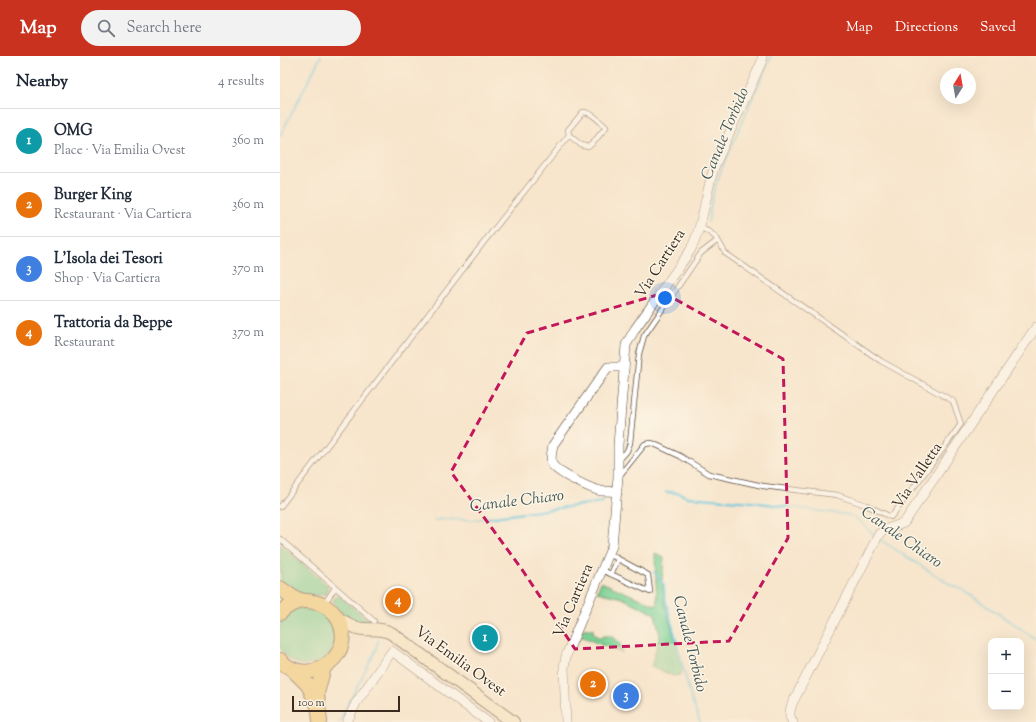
<!DOCTYPE html>
<html lang="en">
<head>
<meta charset="utf-8">
<style>
  :root { --surface:#fff; --page:#f2f2f3; --text:#1f2937; --muted:#747a83; --line:#e0e1e3; --accent:#c8321e }
  body { margin:0; font-family:"Sorts Mill Goudy",serif; background:var(--page); color:var(--text) }
  .controls { position:absolute; right:12px; bottom:12px; display:grid; overflow:hidden; border-radius:8px; box-shadow:0 4px 16px #0002 }
  .controls button { width:36px; height:36px; display:grid; place-items:center; padding:0; border:0; border-bottom:1px solid var(--line); background:var(--surface); color:var(--text); font:20px sans-serif }
  .compass { position:absolute; left:660px; top:12px; width:36px; height:36px; border-radius:50%; background:var(--surface); box-shadow:0 4px 16px #0002; rotate:11deg }
  .scale { position:absolute; left:12px; bottom:10px; width:108px; box-sizing:border-box; padding-left:4px; border:2px solid #3b2a1e; border-top:0; font-size:11px; line-height:14px; white-space:nowrap; color:#3b2a1e; -webkit-text-stroke:3px #fcf5e5; paint-order:stroke }
  .you { position:absolute; left:385px; top:242px; width:14px; height:14px; margin:-10px; border:3px solid #fff; border-radius:50%; background:#1a73e8; box-shadow:0 0 0 6px #1a73e833 }
  .badge { display:grid; place-items:center; width:26px; height:26px; border-radius:50%; background:var(--accent); color:#fff; font-size:13px; font-weight:700 }
  .pin { position:absolute; translate:-50% -50%; border:2px solid #fff; box-shadow:0 1px 4px #0006 }
  .list { margin:0; padding:0; list-style:none }
  h2 { display:flex; justify-content:space-between; align-items:center; height:52px; margin:0; padding:0 16px; font-size:17px }
  h2 small { font-size:13px; font-weight:400; color:var(--muted) }
  .list li { display:grid; grid-template-columns:26px 1fr auto; gap:12px; align-items:center; box-sizing:border-box; height:64px; padding:0 16px; border-top:1px solid var(--line) }
  .list b { display:block; font-size:15px; white-space:nowrap }
  .list p { margin:0; font-size:13px; white-space:nowrap; color:var(--muted) }
  .list em { font-size:13px; font-style:normal; color:var(--muted) }
  .icon { flex:none; width:22px; height:22px; fill:none; stroke:currentColor; stroke-width:2; stroke-linecap:round; stroke-linejoin:round }
  .map { position:relative; flex:none; width:756px; height:666px; overflow:hidden }
  header { display:flex; align-items:center; gap:24px; box-sizing:border-box; height:56px; padding:0 20px; background:var(--accent); color:#fff }
  header strong { font-size:19px }
  nav { display:flex; gap:22px; margin-inline-start:auto; font-size:14px }
  .search { width:280px; height:36px; background:var(--page); display:flex; align-items:center; gap:10px; box-sizing:border-box; padding:0 14px; border-radius:22px; color:var(--muted); font-size:15px }
  main { display:flex }
  aside { flex:1; background:var(--surface) }
  .map>svg:first-child { display:block }
</style>
</head>
<body>
<header>
<strong>Map</strong>
<div class="search"><svg class="icon" aria-label="search" viewBox="0 0 24 24"><circle cx="10" cy="10" r="6"/><path d="M15 15l6 6"/></svg>Search here</div>
<nav><a>Map</a><a>Directions</a><a>Saved</a></nav>
</header>
<main>
<aside>
<h2>Nearby<small>4 results</small></h2>
<ul class="list">
<li><span class="badge" style="background:#0f9aa8">1</span><div><b>OMG</b><p>Place · Via Emilia Ovest</p></div><em>360 m</em></li>
<li><span class="badge" style="background:#e8710a">2</span><div><b>Burger King</b><p>Restaurant · Via Cartiera</p></div><em>360 m</em></li>
<li><span class="badge" style="background:#3f7fe0">3</span><div><b>L'Isola dei Tesori</b><p>Shop · Via Cartiera</p></div><em>370 m</em></li>
<li><span class="badge" style="background:#e8710a">4</span><div><b>Trattoria da Beppe</b><p>Restaurant</p></div><em>370 m</em></li>
</ul>
</aside>
<div class="map">
<svg width="756" height="666" viewBox="0 0 756 666">
  <rect width="100%" height="100%" fill="#fcf5e5"/>
  <filter id="ink" filterUnits="userSpaceOnUse"><feTurbulence type="fractalNoise" baseFrequency=".025" numOctaves="2"/><feDisplacementMap in="SourceGraphic" scale="8" xChannelSelector="R" yChannelSelector="G"/><feConvolveMatrix kernelMatrix="1 2 1 2 8 2 1 2 1" color-interpolation-filters="sRGB"/></filter>
  <filter id="wash" filterUnits="userSpaceOnUse"><feTurbulence type="fractalNoise" baseFrequency=".012" numOctaves="4" result="noise"/><feDisplacementMap in="SourceGraphic" scale="16" xChannelSelector="R" yChannelSelector="G"/><feGaussianBlur stdDeviation="0.9" result="paint"/><feColorMatrix in="noise" values="0 0 0 0 0 0 0 0 0 0 0 0 0 0 0 0 0 1.4 0 .05"/><feComposite in="paint" operator="in"/></filter>
  <g filter="url(#wash)">
    <rect width="100%" height="100%" fill="#f7e5cc"/>
    <!-- green -->
    <g fill="#7cd094" stroke="#5c7d59">
      <path d="M0 488 48 530 46 538C24 542 19 537 1 526Z"/>
      <path d="M375 497 384 502 382 525 384 543 389 563 403 610 400 619 393 620 371 610 380 579 375 558 342 542 317 536 321 526 377 550Z"/>
      <path d="M58 539 91 566C76 566 71 567 60 555 57 551 54 549 53 544Z"/>
      <circle cx="27" cy="580" r="29"/>
      <path d="M303 573H313V578L320 582 324 580H331L340 588 342 597 300 580Z"/>
    </g>
    <g fill="none" stroke-linecap="round" stroke-linejoin="round">
      <!-- stream -->
      <g stroke="#5ec4db" stroke-width="2">
        <path d="M0 80 41 0"/>
        <path d="M428 166 433 137 444 107 491 0"/>
        <path d="M386 436 399 437 407 441 472 446 569 459 579 464 595 480"/>
        <path d="M154 465 160 463 193 464 323 446"/>
        <path d="M599 483 671 529 683 534 756 583"/>
        <path d="M374 516 384 529 385 541 411 642 420 666"/>
        <path d="M59 666 96 594 98 584"/>
      </g>
    </g>
  </g>
  <g filter="url(#ink)">
    <g fill="none" stroke-linecap="round" stroke-linejoin="round">
      <!-- service casing -->
      <g stroke="#574638" stroke-width="6">
        <g id="service">
          <path d="M339 404 347 395 350 387 359 298 364 280 421 197 438 184"/>
          <path d="M340 419 365 388 372 387 400 400 429 418 483 430 557 439 586 449 611 461 663 393 681 368 673 345 601 305 445 197C439 185 434 176 420 172"/>
          <path d="M0 451 204 186 289 79 288 74 303 56C312 56 319 65 326 71L313 87 308 91 301 89 289 79"/>
          <path d="M0 483 94 565"/>
          <path d="M322 514 370 536 368 519 329 498"/>
          <path d="M331 518 338 503"/>
          <path d="M44 548 55 532"/>
        </g>
      </g>
      <!-- minor casing -->
      <g stroke="#574638" stroke-width="10">
        <g id="minor">
          <path d="M337 436C332 435 327 435 321 435 311 433 277 417 272 408 270 402 272 395 273 389L328 311H344"/>
          <path d="M67 666 76 647 112 595 208 666"/>
          <path d="M286 666 284 611 286 600 332 490 338 421V389L346 289 355 273 410 195C424 168 425 137 435 109L482 5V0"/>
          <path d="M513 666C508 660 510 655 512 648L599 478 604 474 624 467 756 271"/>
        </g>
      </g>
      <!-- secondary casing -->
      <g stroke="#574638" stroke-width="14">
        <path id="secondary" d="M57 562C65 566 74 573 83 573 93 574 101 572 111 577L233 666"/>
      </g>
      <!-- primary casing -->
      <g stroke="#574638" stroke-width="16">
        <g id="primary">
          <path d="M0 532 14 542 24 545"/>
          <path d="M0 557C9 548 21 543 33 546 42 547 51 553 56 560 81 596 30 636 0 604"/>
          <path d="M12 613 28 629 37 648"/>
          <path d="M40 666 37 637 44 611"/>
        </g>
      </g>
      <!-- service -->
      <use href="#service" stroke="#fff" stroke-width="4.5"/>
      <!-- minor -->
      <use href="#minor" stroke="#fff" stroke-width="9"/>
      <!-- secondary -->
      <use href="#secondary" stroke="#f9e7c3" stroke-width="12"/>
      <!-- primary -->
      <use href="#primary" stroke="#f0c469" stroke-width="14"/>
    </g>
  </g>
  <!-- marked area -->
  <path d="M0 0H756V666H0ZM384 237 503 303 508 482 449 585 295 593 243 515 171 416 247 277Z" fill="#f7e5cc" fill-opacity=".55" fill-rule="evenodd"/>
  <path fill="none" stroke="#c2185b" stroke-width="3" stroke-dasharray="8 5" stroke-linejoin="round" d="M384 237 503 303 508 482 449 585 295 593 243 515 171 416 247 277Z"/>
  <g text-anchor="middle" dominant-baseline="central" stroke-width="3" stroke-linejoin="round" paint-order="stroke">
    <!-- street labels -->
    <g font-size="15" fill="#3b2a1e" stroke="#fcf5e5">
      <text transform="translate(381 208) rotate(-57)">Via Cartiera</text>
      <text transform="translate(638 420) rotate(-56)">Via Valletta</text>
      <text transform="translate(294 545) rotate(-67)">Via Cartiera</text>
      <text transform="translate(180 606) rotate(36)">Via Emilia Ovest</text>
    </g>
    <!-- water labels -->
    <g font-size="16" font-style="italic" fill="#465857" stroke="#fcf5e5">
      <text transform="translate(446 78) rotate(-67)">Canale Torbido</text>
      <text transform="translate(237 446) rotate(-7)">Canale Chiaro</text>
      <text transform="translate(621 482) rotate(35)">Canale Chiaro</text>
      <text transform="translate(409 588) rotate(76)">Canale Torbido</text>
    </g>
  </g>
</svg>
<div class="controls">
<button>+</button>
<button>−</button>
</div>
<svg class="compass" viewBox="-18 -18 36 36"><path d="M0-13l5 13h-10z" fill="#e53935"/><path d="M0 13l5-13h-10z" fill="#747a83"/></svg>
<div class="scale">100 m</div>
<div class="you"></div>
<div class="pin badge" style="left:205px;top:582px;background:#0f9aa8">1</div>
<div class="pin badge" style="left:313px;top:628px;background:#e8710a">2</div>
<div class="pin badge" style="left:346px;top:640px;background:#3f7fe0">3</div>
<div class="pin badge" style="left:118px;top:545px;background:#e8710a">4</div>
</div>
</main>
</body>
</html>
